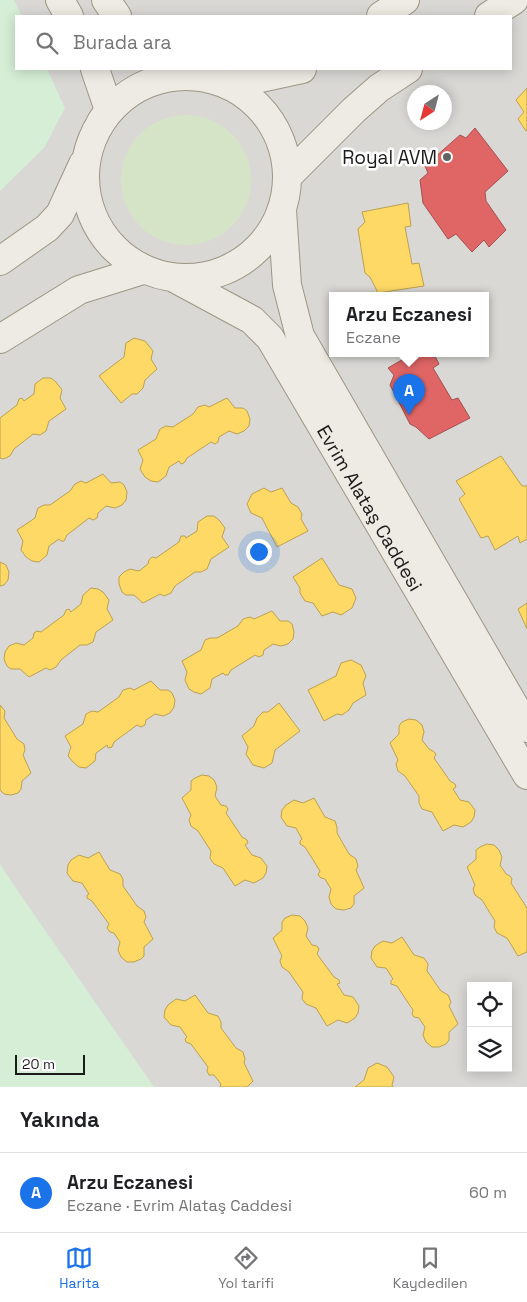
<!DOCTYPE html>
<html lang="tr">
<head>
<meta charset="utf-8">
<style>
  :root { --surface:#fff; --page:#f2f2f2; --text:#202124; --muted:#757577; --line:#e0e0e0; --accent:#1a73e8 }
  body { margin:0; font-family:"Space Grotesk",sans-serif; background:var(--page); color:var(--text) }
  .controls { position:absolute; right:15px; bottom:15px; display:grid; overflow:hidden; border-radius:0px; box-shadow:0 2px 12px #0003 }
  .controls button { width:45px; height:45px; display:grid; place-items:center; padding:0; border:0; border-bottom:1px solid var(--line); background:var(--surface); color:var(--text); font:25px sans-serif }
  .compass { position:absolute; left:407px; top:85px; width:45px; height:45px; border-radius:50%; background:var(--surface); box-shadow:0 2px 12px #0003; rotate:216deg }
  .scale { position:absolute; left:15px; bottom:12px; width:70px; box-sizing:border-box; padding-left:5px; border:2px solid #1b1b1b; border-top:0; font-size:14px; line-height:18px; white-space:nowrap; color:#1b1b1b; -webkit-text-stroke:4px #fff; paint-order:stroke }
  .you { position:absolute; left:258px; top:551px; width:18px; height:18px; margin:-12px; border:4px solid #fff; border-radius:50%; background:#1a73e8; box-shadow:0 0 0 8px #1a73e833 }
  .badge { display:grid; place-items:center; width:32px; height:32px; border-radius:50%; background:var(--accent); color:#fff; font-size:16px; font-weight:700 }
  .pin { position:absolute; translate:-50% -41px; filter:drop-shadow(0 1px 2px #0008) }
  .pin::after { content:''; position:absolute; top:26px; width:18px; height:15px; background:inherit; clip-path:polygon(0 0,100% 0,50% 100%) }
  .popup { position:absolute; left:329px; top:292px; width:160px; height:65px; box-sizing:border-box; display:grid; place-content:center; border-radius:0px; background:var(--surface); filter:drop-shadow(0 1px 4px #0005); font-size:16px; white-space:nowrap; color:var(--muted) }
  .popup b { font-size:19px; color:var(--text) }
  .popup::after { content:''; position:absolute; left:50%; top:100%; margin-left:-10px; border:10px solid transparent; border-top-color:var(--surface) }
  .list { margin:0; padding:0; list-style:none }
  h2 { display:flex; justify-content:space-between; align-items:center; height:65px; margin:0; padding:0 20px; font-size:21px }
  h2 small { font-size:16px; font-weight:400; color:var(--muted) }
  .list li { display:grid; grid-template-columns:32px 1fr auto; gap:15px; align-items:center; box-sizing:border-box; height:80px; padding:0 20px; border-top:1px solid var(--line) }
  .list b { display:block; font-size:19px; white-space:nowrap }
  .list p { margin:0; font-size:16px; white-space:nowrap; color:var(--muted) }
  .list em { font-size:16px; font-style:normal; color:var(--muted) }
  .icon { flex:none; width:28px; height:28px; fill:none; stroke:currentColor; stroke-width:2; stroke-linecap:round; stroke-linejoin:round }
  .map { position:relative; flex:none; width:527px; height:1087px; overflow:hidden }
  .search { position:absolute; background:var(--surface); box-shadow:0 2px 12px #0003; left:15px; right:15px; top:15px; height:55px; display:flex; align-items:center; gap:12px; box-sizing:border-box; padding:0 18px; border-radius:0px; color:var(--muted); font-size:19px }
  .sheet { height:145px; background:var(--surface) }
  nav { display:flex; justify-content:space-around; align-items:center; box-sizing:border-box; height:70px; border-top:1px solid var(--line); background:var(--surface); font-size:14px; color:var(--muted) }
  nav a { display:grid; justify-items:center; gap:2px }
  nav .on { color:var(--accent) }
  .map>svg:first-child { display:block }
</style>
</head>
<body>
<div class="map">
<svg width="527" height="1087" viewBox="0 0 527 1087">
  <rect width="100%" height="100%" fill="#eae8e4"/>
  <!-- residential -->
  <path fill="#d9d8d5" fill-rule="evenodd" d="M0 0H527V1087H0ZM16 16H511V69H16ZM414 92H444V122H414ZM333 296H485V354H333ZM471 986H508V1068H471Z"/>
  <!-- grass -->
  <circle fill="#d5e4c6" cx="186" cy="180" r="65"/>
  <!-- park -->
  <g fill="#d5eed5">
    <path d="M0 0H14L22 16H16V69H47L65 108 44 148 0 191Z"/>
    <path d="M0 864 13 884 154 1087H0Z"/>
  </g>
  <!-- homes -->
  <g fill="#ffd966" stroke="#bba050">
    <path d="M527 88V131H526L518 119 524 112 516 100Z"/>
    <path d="M408 203 411 226 405 227 412 264 419 263 424 286 378 293 370 277 365 273 358 229 365 222 362 212Z"/>
    <path d="M134 338 145 341 153 351 151 359 157 369 145 380 143 388 137 394H132L121 403 99 376 124 357 126 343Z"/>
    <path d="M43 378H51L56 382 62 390 60 398 66 409 49 421 46 431 40 435 33 434 14 449 10 456 3 459 0 458V418L17 405 19 399 22 398 24 401 34 394 35 384Z"/>
    <path d="M227 398 235 408H243L247 411 250 419 249 426 244 431 237 434 229 431 219 437 218 442 215 444 211 442 187 458 184 463 181 464 179 461 169 467 166 476 158 482 151 481 145 477 140 469 143 460 138 450 156 439 160 429 166 426 173 427 193 414 198 407 205 405 209 407Z"/>
    <path d="M501 456 522 486H527V539L520 543 518 536 495 550 488 536 481 538 459 499 465 494 456 481Z"/>
    <path d="M103 474 111 483 120 482 124 485 127 492 126 500 122 505 115 508 106 506 98 513 97 518 93 520 89 518 67 535 64 541H61L59 539 49 546 47 555 39 562 32 561 26 557 21 550 23 541 17 530 35 518 38 508 44 505H50L70 491 75 484 81 481 86 483Z"/>
    <path d="M264 488 271 492 282 488 291 503 298 507 302 514 301 519 308 531 277 547 262 518 251 513 247 504 252 494Z"/>
    <path d="M207 516H214L219 520 225 528 222 537 229 547 211 559 207 569 201 572H195L175 586 171 593 164 596 160 594 143 603 134 595H126L122 592 119 584V577L124 572 130 569 139 571 148 564 149 560 152 557 156 558 179 542 181 536H185L186 538 197 531 198 522Z"/>
    <path d="M322 558 339 585 352 589 356 598 352 608 341 615 333 612 322 616 313 603 305 601 300 593V588L293 577Z"/>
    <path d="M0 562 6 565 9 572 8 580 4 585 0 586Z"/>
    <path d="M91 588 98 589 103 592 109 600 107 609 113 620 96 632 93 642 87 645H80L61 660 56 667 50 670 46 668 29 677 20 669H11L7 666 4 659 5 652 9 646 16 643 24 645 33 638 34 633 37 631 41 632 64 615 66 610 69 609 71 612 81 604 83 595Z"/>
    <path d="M527 603V629L518 609Z"/>
    <path d="M272 611 280 621H288L292 624 294 632 293 639 288 644 281 646 273 644 264 650 263 655 259 657 255 655 231 670 228 675H225L223 673 212 679 210 688 201 694 194 692 189 689 185 680 187 672 182 661 201 650 205 640 210 638H217L238 626 243 619 250 617 254 619Z"/>
    <path d="M351 660 361 665 366 676 363 683 366 695 353 703 349 710 342 715 337 714 324 721 308 690 336 676 341 663Z"/>
    <path d="M151 681 160 690H168L172 693 175 700 174 707 170 713 163 716 155 714 146 720 145 725 141 727 137 725 114 742 112 747 108 748 107 745 96 753 95 761 86 768 79 767 74 763 68 756 71 747 65 736 83 724 86 714 92 711 98 712 119 697 123 690 130 688 134 690Z"/>
    <path d="M279 703 300 731 275 750 272 763 264 768 253 765 246 754 248 747 242 736 254 726 257 718 263 712H268Z"/>
    <path d="M0 705 5 711 4 718 17 739 24 744 25 750 23 755 31 773 22 781 21 789 18 793 11 795 4 794 0 790Z"/>
    <path d="M409 719 416 720 422 725 424 732 422 740 429 749 433 751 436 754 434 758 450 781 455 784 456 787 453 789 460 800 469 802 475 810 474 817 471 822 463 827 454 825 443 831 432 812 422 809 419 803V796L405 776 398 771 396 764 398 760 390 743 399 734V726L402 722Z"/>
    <path d="M202 775 209 776 214 780 217 787 215 796 221 805 226 806 228 809 226 813 242 837 247 840 248 843 245 845 252 855 261 858 267 866 266 873 263 878 254 883 245 880 235 886 223 868 214 864 210 858 211 851 198 831 191 826 189 820 191 815 182 798 191 790V781L195 778Z"/>
    <path d="M314 798 325 817 335 821 337 827V833L349 854 356 859 358 866 356 870 364 888 354 896V904L351 908 344 910 336 909 331 904 329 897 331 889 325 879 321 878 318 875 320 871 305 847 300 844V841L302 839 296 828 287 826 281 817 282 810 286 805 294 800 303 803Z"/>
    <path d="M487 844 494 845 499 850 502 857 500 865 506 874 510 876 512 879 511 883 527 908V952L518 956 507 938 497 933 494 927 495 921 482 900 475 895 473 889 475 885 467 867 476 859V850L480 847Z"/>
    <path d="M99 852 110 870 120 874 123 879V886L137 906 144 911 146 917 144 922 153 939 144 947V956L141 959 134 962H127L121 957 118 950 120 942 114 933 110 932 107 928 109 924 92 901 87 898V895L89 894 82 883 73 881 67 873 68 865 71 860 79 855 88 858Z"/>
    <path d="M292 915 300 916 305 921 308 928 306 936 312 945 317 946 319 949 317 954 334 977 339 980 340 983 337 984 344 995 353 997 359 1006 358 1013 355 1018 347 1023 338 1020 327 1026 316 1008 306 1004 302 999 303 992 289 972 282 967 280 961 282 956 273 938 282 930V922L285 918Z"/>
    <path d="M402 937 414 955 424 958 428 964 427 971 441 991 448 995 451 1002 449 1006 458 1024 449 1032V1040L446 1044 439 1047H432L426 1042 423 1035 425 1027 419 1018 414 1017 412 1014 413 1010 397 986 391 984V981L393 979 386 968 377 967 371 958 372 951 375 946 383 941 392 943Z"/>
    <path d="M195 995 208 1013 218 1016 221 1022V1028L236 1048 243 1052 245 1059 244 1063 253 1081 247 1087H220L221 1084 214 1075H209L207 1071 208 1067 191 1044 186 1042 185 1039 187 1037 180 1027 171 1025 164 1017 165 1010 168 1005 176 999 185 1001Z"/>
    <path d="M377 1063 387 1067 394 1077 392 1085 393 1087H355L364 1080 368 1068Z"/>
  </g>
  <!-- shops -->
  <g fill="#e06666" stroke="#a55050">
    <path d="M475 128 508 171 485 192 486 201 506 230 489 247 484 240 472 252 456 234 448 239 423 203 420 180 428 173 425 166 460 135 466 138Z"/>
    <path d="M412 354H434L439 364 433 368 452 400 458 398 470 418 429 439 416 427 410 424 390 385 394 375 388 368Z"/>
  </g>
  <g fill="none" stroke-linecap="round" stroke-linejoin="round">
    <!-- major casing -->
    <g stroke="#9c9684" stroke-width="30">
      <g id="major">
        <path d="M60 0 69 16"/>
        <path d="M106 0 117 16"/>
        <path d="M381 16 405 0"/>
        <path d="M489 16 514 0"/>
        <path d="M95 69 109 110 101 122"/>
        <circle cx="186" cy="177" r="101"/>
        <path d="M228 85 302 69"/>
        <path d="M287 177 354 110 379 88 408 69"/>
        <path d="M282 210 287 285 300 336 527 728"/>
        <path d="M0 261 47 228 60 214 83 164"/>
        <path id="s1" d="M176 279 252 320 270 338 527 775"/>
        <path d="M0 339 79 290 143 270"/>
      </g>
    </g>
    <!-- major -->
    <use href="#major" stroke="#eeebe4" stroke-width="28"/>
  </g>
  <!-- markers -->
  <circle fill="#636361" stroke="#fff" stroke-width="2" cx="447" cy="157" r="5"/>
  <g text-anchor="middle" dominant-baseline="central" stroke-width="5" stroke-linejoin="round" paint-order="stroke">
    <!-- poi labels -->
    <g font-size="19" fill="#1b1b1b" stroke="#fff" text-anchor="end">
      <text x="437" y="157">Royal AVM</text>
    </g>
    <!-- street labels -->
    <g font-size="19" fill="#1b1b1b" stroke="#fff">
      <text stroke="none"><textPath href="#s1" startOffset="309">Evrim Alataş Caddesi</textPath></text>
    </g>
  </g>
</svg>
<div class="controls">
<button><svg class="icon" aria-label="locate" viewBox="0 0 24 24"><circle cx="12" cy="12" r="6"/><path d="M12 2v4M12 18v4M2 12h4M18 12h4"/></svg></button>
<button><svg class="icon" aria-label="layers" viewBox="0 0 24 24"><path d="M12 4l9 5-9 5-9-5zM3 14l9 5 9-5"/></svg></button>
</div>
<svg class="compass" viewBox="-18 -18 36 36"><path d="M0-13l5 13h-10z" fill="#e53935"/><path d="M0 13l5-13h-10z" fill="#757577"/></svg>
<div class="scale">20 m</div>
<div class="you"></div>
<div class="pin badge" style="left:409px;top:415px">A</div>
<div class="popup"><b>Arzu Eczanesi</b>Eczane</div>
<div class="search"><svg class="icon" aria-label="search" viewBox="0 0 24 24"><circle cx="10" cy="10" r="6"/><path d="M15 15l6 6"/></svg>Burada ara</div>
</div>
<section class="sheet">
<h2>Yakında<small></small></h2>
<ul class="list">
<li><span class="badge">A</span><div><b>Arzu Eczanesi</b><p>Eczane · Evrim Alataş Caddesi</p></div><em>60 m</em></li>
</ul>
</section>
<nav>
<a class="on"><svg class="icon" aria-label="map" viewBox="0 0 24 24"><path d="M3 6l6-2 6 2 6-2v14l-6 2-6-2-6 2zM9 4v14M15 6v14"/></svg>Harita</a>
<a><svg class="icon" aria-label="directions" viewBox="0 0 24 24"><path d="M12 3l9 9-9 9-9-9zM9 14v-3h6M13 9l2 2-2 2"/></svg>Yol tarifi</a>
<a><svg class="icon" aria-label="saved" viewBox="0 0 24 24"><path d="M7 4h10v16l-5-4-5 4z"/></svg>Kaydedilen</a>
</nav>
</body>
</html>
